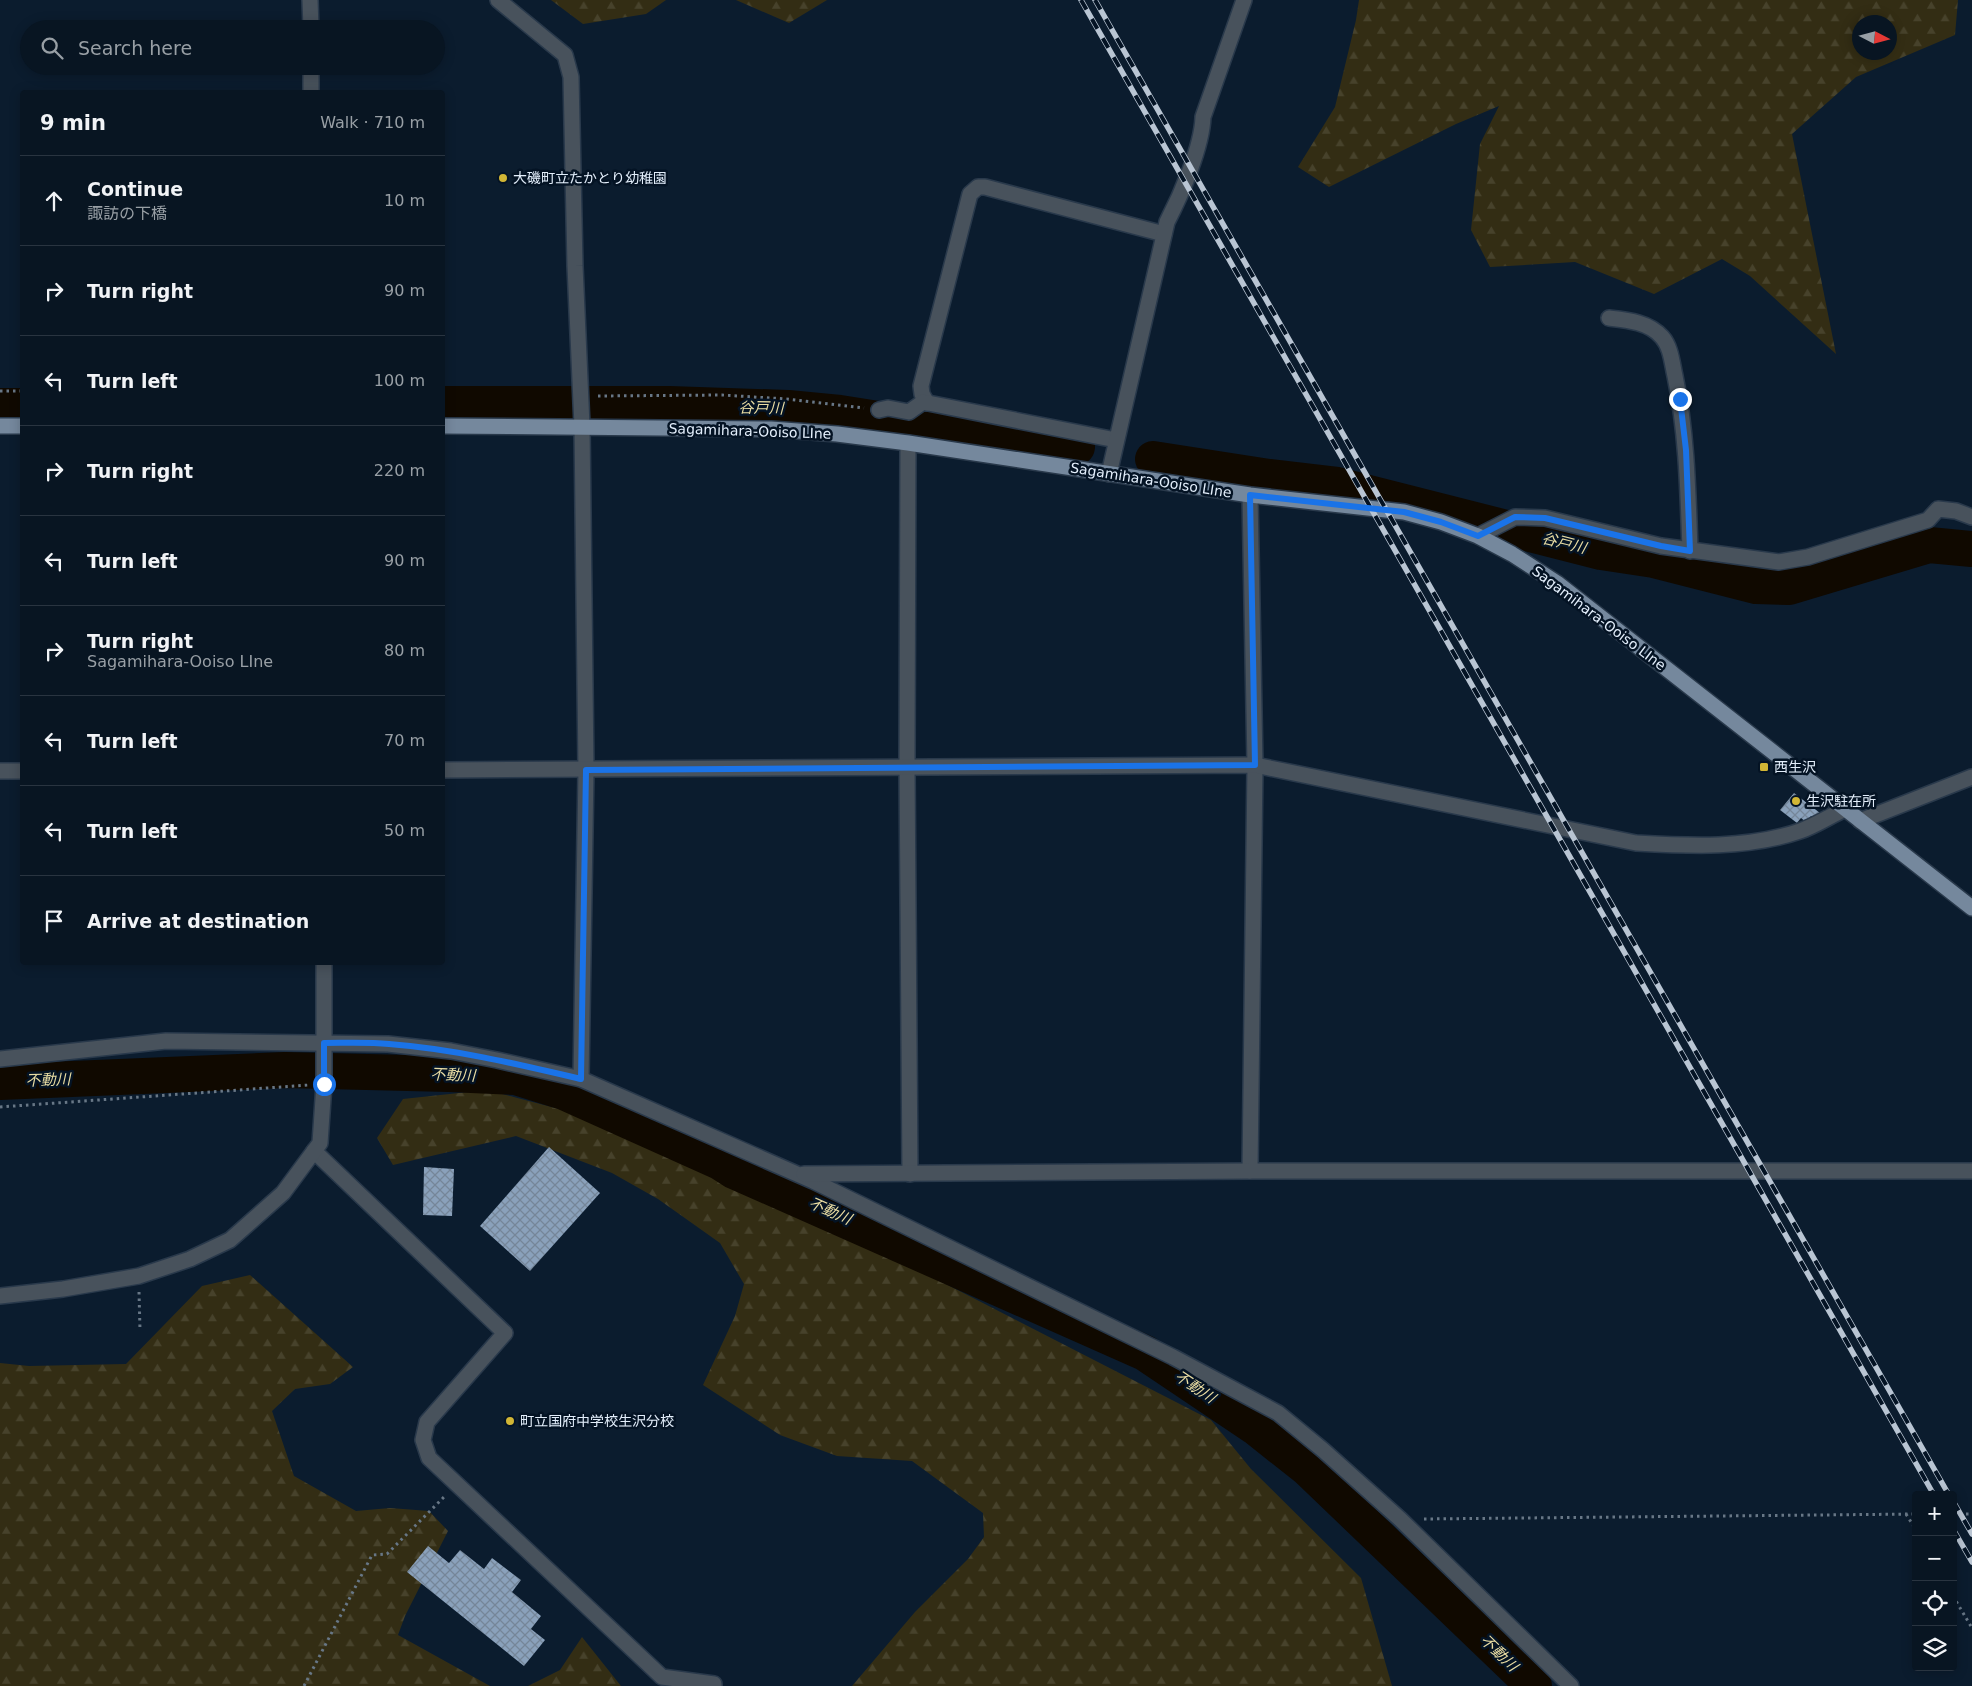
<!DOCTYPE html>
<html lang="en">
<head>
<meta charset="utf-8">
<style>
  :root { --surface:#081522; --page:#16222f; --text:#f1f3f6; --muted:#989fa5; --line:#293440 }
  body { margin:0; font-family:"DejaVu Sans","Noto Sans JP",sans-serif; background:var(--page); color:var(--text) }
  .controls { position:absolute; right:15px; bottom:15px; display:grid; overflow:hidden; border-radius:5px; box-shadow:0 2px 12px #0003 }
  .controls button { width:45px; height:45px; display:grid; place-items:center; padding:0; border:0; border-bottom:1px solid var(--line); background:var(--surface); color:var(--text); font:25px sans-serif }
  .compass { position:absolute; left:1852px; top:15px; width:45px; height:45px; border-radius:50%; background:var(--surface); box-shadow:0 2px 12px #0003; rotate:96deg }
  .stop { position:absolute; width:15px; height:15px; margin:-11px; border:4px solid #1a73e8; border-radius:50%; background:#fff }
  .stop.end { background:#1a73e8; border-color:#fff; box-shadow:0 1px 5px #0008 }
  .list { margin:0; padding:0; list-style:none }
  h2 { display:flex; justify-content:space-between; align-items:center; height:65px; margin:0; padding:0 20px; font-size:21px }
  h2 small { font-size:16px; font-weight:400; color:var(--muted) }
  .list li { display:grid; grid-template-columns:32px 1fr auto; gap:15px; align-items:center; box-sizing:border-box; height:90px; padding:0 20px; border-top:1px solid var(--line) }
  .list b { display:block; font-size:19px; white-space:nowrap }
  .list p { margin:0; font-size:16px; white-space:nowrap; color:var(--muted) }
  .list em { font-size:16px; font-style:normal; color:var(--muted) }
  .icon { flex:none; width:28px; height:28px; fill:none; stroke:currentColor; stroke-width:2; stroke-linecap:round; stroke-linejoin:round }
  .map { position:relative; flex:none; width:1972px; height:1686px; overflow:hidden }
  .search { position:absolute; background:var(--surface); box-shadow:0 2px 12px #0003; left:20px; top:20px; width:425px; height:55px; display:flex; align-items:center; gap:12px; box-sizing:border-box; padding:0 18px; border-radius:28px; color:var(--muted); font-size:19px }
  .panel { position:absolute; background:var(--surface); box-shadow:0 2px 12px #0003; left:20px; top:90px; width:425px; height:875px; border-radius:5px }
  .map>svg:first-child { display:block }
</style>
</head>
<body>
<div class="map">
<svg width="1972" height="1686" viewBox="0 0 1972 1686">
  <defs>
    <pattern id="forest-firs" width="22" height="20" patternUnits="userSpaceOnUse" patternTransform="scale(1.25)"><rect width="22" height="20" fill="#332d14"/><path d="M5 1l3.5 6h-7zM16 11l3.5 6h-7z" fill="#47422b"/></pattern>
    <pattern id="building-cross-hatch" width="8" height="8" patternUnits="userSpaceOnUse" patternTransform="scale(1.25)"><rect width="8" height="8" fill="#8aa1bb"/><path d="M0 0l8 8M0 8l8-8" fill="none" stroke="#758699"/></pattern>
  </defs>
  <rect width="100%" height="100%" fill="#0b1c2e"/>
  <!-- forest -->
  <g fill="url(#forest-firs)" fill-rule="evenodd">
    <path d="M551 0H666L646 14 583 24Z"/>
    <path d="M736 0H827L789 23Z"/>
    <path d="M1359 0H1958L1955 35 1856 77 1792 134 1836 354 1750 276 1722 259 1654 294 1575 262 1490 267 1471 230 1480 144 1499 106 1456 124 1329 187 1298 167 1335 107 1356 20ZM1860 22H1890V52H1860Z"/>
    <path d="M487 1090 601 1120 862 1241 1211 1420 1251 1469 1361 1578 1392 1686H852L915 1612 968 1559 984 1537 983 1513 912 1461 837 1456 780 1435 703 1385 735 1316 744 1284 720 1243 658 1199 612 1173 516 1136 393 1165 377 1138 403 1099Z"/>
    <path d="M250 1275 353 1367 330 1384 295 1389 272 1411 294 1476 356 1511 390 1508 429 1511 448 1531 405 1616 398 1635 490 1686H0V1363L29 1366 126 1364 202 1286Z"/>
    <path d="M582 1637 621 1686H528L560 1670Z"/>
  </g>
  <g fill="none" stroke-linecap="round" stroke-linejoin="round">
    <!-- river -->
    <g stroke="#100900" stroke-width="36">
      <path d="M442 404H669L788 408 840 413 967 433 1077 447"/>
      <path d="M0 406H22"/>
      <path d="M1153 459 1269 477 1337 485 1601 552 1654 560 1756 586 1789 587 1929 545 1972 549"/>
      <path d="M0 1082 285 1070 449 1074 516 1077 564 1092 720 1162 734 1171 1145 1353 1255 1427 1308 1469 1534 1686"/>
    </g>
  </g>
  <!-- building -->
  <g fill="url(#building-cross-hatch)">
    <path d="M1794 793 1820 813 1816 819 1811 816 1806 822 1801 818 1797 823 1780 810Z"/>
    <path d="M549 1147 600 1193 530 1271 480 1226Z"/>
    <path d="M424 1167 454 1169 452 1216 423 1215Z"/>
    <path d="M428 1546 449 1563 460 1550 484 1569 492 1558 521 1580 512 1592 541 1616 531 1629 545 1640 524 1666 407 1572Z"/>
  </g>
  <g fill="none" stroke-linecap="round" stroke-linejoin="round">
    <!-- minor casing -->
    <g stroke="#29394b" stroke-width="18">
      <g id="minor">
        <path d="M310 0 311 29"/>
        <path d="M498 0 565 55 571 77 575 266 582 426 586 770 581 1079"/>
        <path d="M311 66V92"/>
        <path d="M1609 318C1627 320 1649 322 1662 337 1671 347 1672 363 1675 376 1687 434 1688 492 1690 551"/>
        <path d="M927 403 922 394 921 386 970 194 978 187H985L1164 234"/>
        <path d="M879 410 888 408 909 412 923 402 1116 440"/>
        <path d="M908 443 907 768 910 1174"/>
        <path d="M1109 474 1167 222C1181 195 1202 147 1203 117L1244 0"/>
        <path d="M1250 495 1255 765 1250 1171"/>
        <path d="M1478 536 1515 517 1545 518 1661 546 1779 562 1808 557 1928 520 1938 509 1956 511 1972 517"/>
        <path d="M442 770 1255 765 1636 843C1690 846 1748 849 1800 831 1815 826 1830 816 1845 809"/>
        <path d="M0 771H22"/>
        <path d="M1860 821 1972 777"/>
        <path d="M0 1059 166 1041 388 1044 451 1051 497 1060 581 1079 813 1181 1173 1357 1278 1413 1323 1450 1400 1519 1571 1686"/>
        <path d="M314 1151 505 1333 427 1422 423 1440 429 1458 662 1677 714 1684V1686"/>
        <path d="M804 1174 1250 1171H1972"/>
        <path d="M0 1296 63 1289 139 1276 190 1259 230 1240 283 1193 320 1143 324 1084V962"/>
      </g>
    </g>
    <!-- major casing -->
    <g stroke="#29394b" stroke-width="18">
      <g id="major">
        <path d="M0 426H22"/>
        <path d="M442 426 771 429 837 434 908 443 1250 495 1404 512 1441 522 1478 536 1512 554 1557 583 1972 908"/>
      </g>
    </g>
    <!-- path -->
    <g stroke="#687786" stroke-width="3" stroke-dasharray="2.5 4" stroke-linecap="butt">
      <path d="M0 391H22"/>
      <path d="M598 396 722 395 786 399 864 408"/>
      <path d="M0 1107 309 1085"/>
      <path d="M139 1292 140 1330"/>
      <path d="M1906 1514 1916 1530"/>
      <path d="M1953 1514H1972"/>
      <path d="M1424 1519 1916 1514"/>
      <path d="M1953 1596 1972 1628"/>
      <path d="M304 1686 372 1555 387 1554 446 1495"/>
    </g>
    <!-- minor -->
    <use href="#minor" stroke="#48525c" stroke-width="15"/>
    <!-- major -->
    <use href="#major" stroke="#75889d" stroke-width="15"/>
    <!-- rail casing -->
    <g stroke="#b9c5d3" stroke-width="5.5">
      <g id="rail">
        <path d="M1081 0 1934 1495"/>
        <path d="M1095 0 1949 1495"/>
        <path d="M1953 1501 1972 1534"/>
        <path d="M1953 1529 1972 1562"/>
      </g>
    </g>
    <!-- rail -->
    <use href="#rail" stroke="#041324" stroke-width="4" stroke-dasharray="11" stroke-linecap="butt"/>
  </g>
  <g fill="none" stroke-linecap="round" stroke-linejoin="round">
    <!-- route -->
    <path stroke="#1a73e8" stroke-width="6" d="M324 1084V1043C346 1043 368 1042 389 1044 454 1049 517 1064 581 1079L586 770 1255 765 1250 495 1404 512 1441 522 1478 536 1515 517 1545 518 1661 546 1690 551 1686 450 1680 399"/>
  </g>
  <!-- markers -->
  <g fill="#d2b635" stroke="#041324" stroke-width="2">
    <circle cx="503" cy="178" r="5"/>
    <rect x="1759" y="762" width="10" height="10" rx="2.5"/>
    <circle cx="1796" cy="801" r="5"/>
    <circle cx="510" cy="1421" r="5"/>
  </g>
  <g text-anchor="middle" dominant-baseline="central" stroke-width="5" stroke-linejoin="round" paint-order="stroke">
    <!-- poi labels -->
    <g font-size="14" fill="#e3eefb" stroke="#041324" text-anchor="start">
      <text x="513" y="178">大磯町立たかとり幼稚園</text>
      <text x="1774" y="767">西生沢</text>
      <text x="1806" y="801">生沢駐在所</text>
      <text x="520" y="1421">町立国府中学校生沢分校</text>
    </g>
    <!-- street labels -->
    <g font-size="14" fill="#e3eefb" stroke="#041324">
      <text transform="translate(750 431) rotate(2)">Sagamihara-Ooiso LIne</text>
      <text transform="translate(1151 480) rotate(9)">Sagamihara-Ooiso LIne</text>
      <text transform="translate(1599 618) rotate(37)">Sagamihara-Ooiso LIne</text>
    </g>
    <!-- water labels -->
    <g font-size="15" font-style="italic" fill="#eadda3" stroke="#041324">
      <text transform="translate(761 408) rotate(1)">谷戸川</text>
      <text transform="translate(1564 543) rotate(14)">谷戸川</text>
      <text transform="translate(453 1075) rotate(2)">不動川</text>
      <text transform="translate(48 1080) rotate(-2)">不動川</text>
      <text transform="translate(830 1211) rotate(24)">不動川</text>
      <text transform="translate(1195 1387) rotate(34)">不動川</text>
      <text transform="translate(1499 1653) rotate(44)">不動川</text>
    </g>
  </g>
</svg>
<div class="controls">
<button>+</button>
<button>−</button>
<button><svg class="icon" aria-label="locate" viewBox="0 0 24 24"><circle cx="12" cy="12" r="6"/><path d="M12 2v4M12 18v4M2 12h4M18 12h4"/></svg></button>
<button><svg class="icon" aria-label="layers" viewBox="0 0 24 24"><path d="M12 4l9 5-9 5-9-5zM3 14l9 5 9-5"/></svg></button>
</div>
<svg class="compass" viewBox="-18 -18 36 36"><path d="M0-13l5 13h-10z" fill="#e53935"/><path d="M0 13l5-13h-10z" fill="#989fa5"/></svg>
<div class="stop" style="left:324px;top:1084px"></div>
<div class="stop end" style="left:1680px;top:399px"></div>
<div class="search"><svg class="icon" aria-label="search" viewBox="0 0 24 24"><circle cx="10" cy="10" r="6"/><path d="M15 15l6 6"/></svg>Search here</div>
<section class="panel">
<h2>9 min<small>Walk · 710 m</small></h2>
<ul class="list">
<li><svg class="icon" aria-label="ahead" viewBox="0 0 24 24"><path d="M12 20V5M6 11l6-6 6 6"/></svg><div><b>Continue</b><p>諏訪の下橋</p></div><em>10 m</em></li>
<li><svg class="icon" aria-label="right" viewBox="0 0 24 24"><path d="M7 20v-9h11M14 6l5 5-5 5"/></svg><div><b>Turn right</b></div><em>90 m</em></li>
<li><svg class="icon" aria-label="left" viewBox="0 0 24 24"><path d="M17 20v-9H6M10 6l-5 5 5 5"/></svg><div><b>Turn left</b></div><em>100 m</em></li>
<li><svg class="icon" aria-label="right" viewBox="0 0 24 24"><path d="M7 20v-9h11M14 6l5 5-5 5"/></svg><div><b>Turn right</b></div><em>220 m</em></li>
<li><svg class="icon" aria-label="left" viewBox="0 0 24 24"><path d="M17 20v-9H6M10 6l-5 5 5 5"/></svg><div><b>Turn left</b></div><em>90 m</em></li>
<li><svg class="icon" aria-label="right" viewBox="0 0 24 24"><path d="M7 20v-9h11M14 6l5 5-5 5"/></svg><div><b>Turn right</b><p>Sagamihara-Ooiso LIne</p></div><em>80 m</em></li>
<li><svg class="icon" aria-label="left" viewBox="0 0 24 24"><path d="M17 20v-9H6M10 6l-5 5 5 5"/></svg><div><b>Turn left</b></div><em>70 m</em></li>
<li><svg class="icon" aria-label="left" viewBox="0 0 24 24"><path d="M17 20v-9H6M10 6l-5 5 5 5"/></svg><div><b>Turn left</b></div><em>50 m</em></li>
<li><svg class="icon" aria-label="arrive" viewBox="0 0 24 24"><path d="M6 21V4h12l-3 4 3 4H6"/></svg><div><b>Arrive at destination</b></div></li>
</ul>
</section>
</div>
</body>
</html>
